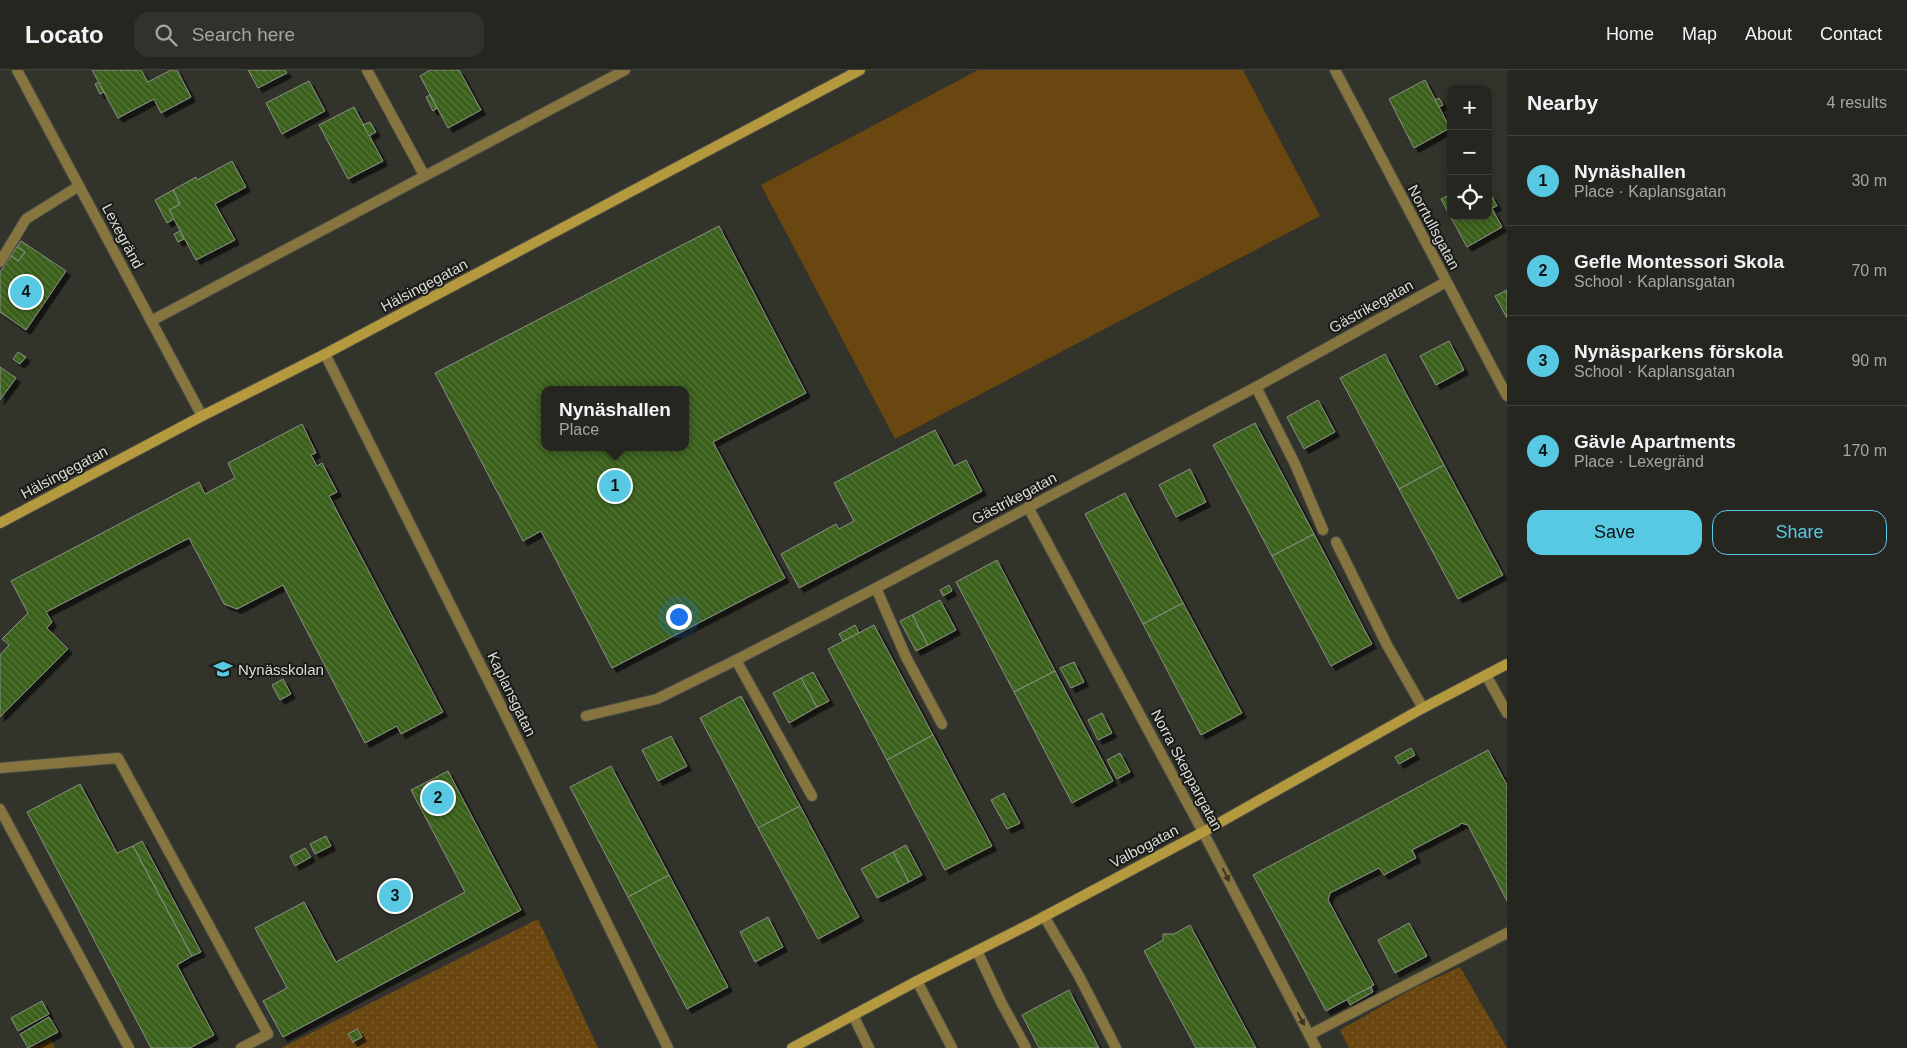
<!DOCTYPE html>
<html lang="en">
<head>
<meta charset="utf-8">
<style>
  :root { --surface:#262620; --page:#32322d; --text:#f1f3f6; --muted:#a4a5a5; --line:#42433e; --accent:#58c9e3 }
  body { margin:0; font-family:Arial,sans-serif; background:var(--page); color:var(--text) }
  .controls { position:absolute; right:15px; top:15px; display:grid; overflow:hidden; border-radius:10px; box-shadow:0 2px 12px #0003 }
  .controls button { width:45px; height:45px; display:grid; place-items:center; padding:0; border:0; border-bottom:1px solid var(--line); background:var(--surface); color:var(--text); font:25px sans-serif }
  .you { position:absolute; left:678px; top:546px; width:18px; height:18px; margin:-12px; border:4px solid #fff; border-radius:50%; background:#1a73e8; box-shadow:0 0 0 8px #1a73e833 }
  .badge { display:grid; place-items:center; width:32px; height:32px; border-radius:50%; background:var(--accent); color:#111; font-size:16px; font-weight:700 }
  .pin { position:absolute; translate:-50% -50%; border:2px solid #fff; box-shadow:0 1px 5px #0006 }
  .popup { position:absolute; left:541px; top:316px; width:148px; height:65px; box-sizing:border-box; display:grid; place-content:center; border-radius:10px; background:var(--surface); filter:drop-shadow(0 1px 4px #0005); font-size:16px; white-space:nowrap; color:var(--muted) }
  .popup b { font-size:19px; color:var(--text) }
  .popup::after { content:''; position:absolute; left:50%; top:100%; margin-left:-10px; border:10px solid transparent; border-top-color:var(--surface) }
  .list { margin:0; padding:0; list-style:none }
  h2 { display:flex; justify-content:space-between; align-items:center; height:65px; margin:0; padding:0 20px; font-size:21px }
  h2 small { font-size:16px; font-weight:400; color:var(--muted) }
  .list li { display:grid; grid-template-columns:32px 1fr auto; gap:15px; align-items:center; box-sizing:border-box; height:90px; padding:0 20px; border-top:1px solid var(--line) }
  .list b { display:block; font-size:19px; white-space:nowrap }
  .list p { margin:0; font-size:16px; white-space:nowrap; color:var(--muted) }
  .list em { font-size:16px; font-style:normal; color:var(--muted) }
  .actions { display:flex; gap:10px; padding:15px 20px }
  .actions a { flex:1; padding:11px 0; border:1px solid var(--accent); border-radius:15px; text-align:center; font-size:18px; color:var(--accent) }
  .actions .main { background:var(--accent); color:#111 }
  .icon { flex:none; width:28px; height:28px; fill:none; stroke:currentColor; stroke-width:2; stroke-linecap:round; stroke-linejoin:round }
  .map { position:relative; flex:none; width:1507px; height:978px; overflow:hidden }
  header { display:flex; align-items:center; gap:30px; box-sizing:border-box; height:70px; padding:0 25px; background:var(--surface); border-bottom:1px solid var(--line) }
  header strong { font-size:24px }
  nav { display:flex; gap:28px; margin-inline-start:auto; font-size:18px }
  .search { width:350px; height:45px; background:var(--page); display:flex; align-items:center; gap:12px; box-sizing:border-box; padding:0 18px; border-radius:15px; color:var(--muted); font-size:19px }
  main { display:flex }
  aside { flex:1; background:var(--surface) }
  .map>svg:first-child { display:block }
</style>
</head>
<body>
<header>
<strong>Locato</strong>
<div class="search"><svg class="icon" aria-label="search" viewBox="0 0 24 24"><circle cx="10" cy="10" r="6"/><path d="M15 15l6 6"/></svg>Search here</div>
<nav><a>Home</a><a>Map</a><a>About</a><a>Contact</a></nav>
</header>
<main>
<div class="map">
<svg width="1507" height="978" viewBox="0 0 1507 978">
  <defs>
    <pattern id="green-dots" width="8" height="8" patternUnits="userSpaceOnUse" patternTransform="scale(1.25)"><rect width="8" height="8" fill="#6a4610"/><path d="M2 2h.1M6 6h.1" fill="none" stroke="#7f6032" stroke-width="1.8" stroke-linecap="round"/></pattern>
    <pattern id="building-back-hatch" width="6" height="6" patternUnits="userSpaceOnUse" patternTransform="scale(1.25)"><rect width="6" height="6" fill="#3a601a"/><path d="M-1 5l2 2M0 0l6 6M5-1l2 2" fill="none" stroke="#56763b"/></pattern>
    <filter id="shadow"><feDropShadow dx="4.5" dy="4.5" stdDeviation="0" flood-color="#0009"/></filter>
  </defs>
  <rect width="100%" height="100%" fill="#32332b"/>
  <!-- green -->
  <g fill="url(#green-dots)">
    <path d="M538 849 598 978H281Z"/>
    <path d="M1460 897 1507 978H1349L1340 960 1414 918Z"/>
  </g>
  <!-- pitch -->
  <g fill="#6a4610">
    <path d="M978 0H1243L1320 146 895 369 761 115Z"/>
    <path d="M51 969 55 978H32Z"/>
  </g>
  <!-- building -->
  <g fill="url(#building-back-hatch)" stroke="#8b9088" fill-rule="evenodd" filter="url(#shadow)">
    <path d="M92 0H141L148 12 171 0H177L191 27 161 43 154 29 118 48Z"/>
    <path d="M248 0H285L287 3 258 18Z"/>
    <path d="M430 0H459L481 40 448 58 420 6Z"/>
    <path d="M1425 10 1450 58 1414 78 1389 29Z"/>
    <path d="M309 11 325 41 282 64 266 33Z"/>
    <path d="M99 12 104 22 100 24 95 14Z"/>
    <path d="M430 25 437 38 433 41 426 27Z"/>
    <path d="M1439 28 1443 35 1439 37 1435 30Z"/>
    <path d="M354 37 383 91 348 109 319 55Z"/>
    <path d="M370 52 376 62 369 66 363 55Z"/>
    <path d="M232 91 246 117 215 134 235 170 196 190 169 140 180 134 173 120 196 107 197 110Z"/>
    <path d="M173 120 180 134 169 140 174 149 167 153 155 130Z"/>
    <path d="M1451 124V146H1488V131L1502 157 1467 177 1441 129Z"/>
    <path d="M1491 125 1497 136 1492 138 1488 131V127Z"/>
    <path d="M719 156 806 323 713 372 785 508 612 598 541 461 523 471 435 303ZM545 320H685V377H545Z"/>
    <path d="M180 161 184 169 178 172 174 164Z"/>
    <path d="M21 171 66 201 26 260 0 242V202L11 186 18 191 25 182 17 177Z"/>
    <path d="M17 177 25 182 18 191 11 186Z"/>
    <path d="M1507 220V248L1495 226Z"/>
    <path d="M1449 271 1464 300 1436 315 1420 286Z"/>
    <path d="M18 282 26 287 20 294 13 289Z"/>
    <path d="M1385 284 1444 395 1399 419 1340 308Z"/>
    <path d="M0 297 16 308 0 330Z"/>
    <path d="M1318 330 1335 362 1304 379 1287 347Z"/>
    <path d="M1255 353 1314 464 1272 486 1213 375Z"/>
    <path d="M302 354 316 383 311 385 317 396 322 393 337 422 329 426 443 642 401 664 397 656 365 673 283 515 237 539 224 534 189 468 46 542 52 552 47 558 68 579 0 647V585L9 575 2 569 28 543 11 511 199 412 205 424 235 408 228 393Z"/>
    <path d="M935 360 954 396 966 390 982 421 799 518 781 484 836 454 839 459 854 451 834 413Z"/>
    <path d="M1444 395 1503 505 1458 529 1399 419Z"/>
    <path d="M1190 399 1206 432 1176 447 1159 415Z"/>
    <path d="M1125 423 1183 533 1143 554 1085 444Z"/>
    <path d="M1314 464 1372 574 1331 596 1272 486Z"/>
    <path d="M997 490 1055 601 1014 622 956 512Z"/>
    <path d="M949 515 952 521 943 526 940 520Z"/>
    <path d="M940 530 956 560 928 575 912 545Z"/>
    <path d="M1183 533 1242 643 1201 665 1143 554Z"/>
    <path d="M912 545 928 575 916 581 900 551Z"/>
    <path d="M855 555 859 563 843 571 839 564Z"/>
    <path d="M874 555 933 665 887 690 828 579Z"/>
    <path d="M1074 592 1084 612 1071 618 1060 598Z"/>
    <path d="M1055 601 1113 711 1072 733 1014 622Z"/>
    <path d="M813 602 829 631 817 637 801 608Z"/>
    <path d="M801 608 817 637 789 653 773 623Z"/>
    <path d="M283 609 291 624 280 630 272 615Z"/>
    <path d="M741 626 800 736 758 758 700 648Z"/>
    <path d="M1102 643 1112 663 1098 670 1088 650Z"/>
    <path d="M933 665 992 776 945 800 887 690Z"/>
    <path d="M671 666 687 696 658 711 642 680Z"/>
    <path d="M1411 678 1415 685 1399 694 1395 687Z"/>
    <path d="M1488 680 1507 715V831L1468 755 1461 753 1460 755 1412 780 1416 788 1384 805 1379 798 1330 823 1328 830 1374 915 1326 941 1253 805Z"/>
    <path d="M1120 683 1130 702 1117 709 1107 690Z"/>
    <path d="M611 696 669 805 628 827 570 717Z"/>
    <path d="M448 701 521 840 283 967 263 931 287 918 255 858 304 832 336 892 465 822 411 720Z"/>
    <path d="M80 714 117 783 133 776 192 886 177 895 214 965 190 978H151L27 742Z"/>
    <path d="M1004 723 1020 753 1007 759 991 730Z"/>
    <path d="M800 736 859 847 818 869 758 758Z"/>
    <path d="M326 766 331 776 315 784 310 774Z"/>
    <path d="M142 771 201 882 192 886 133 776Z"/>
    <path d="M906 775 922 805 909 812 893 782Z"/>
    <path d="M305 778 311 787 295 796 290 786Z"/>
    <path d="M893 782 909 812 877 828 861 799Z"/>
    <path d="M669 805 728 917 687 939 628 827Z"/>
    <path d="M768 847 783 877 755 892 740 862Z"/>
    <path d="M1409 853 1427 886 1395 903 1378 870Z"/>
    <path d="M1190 855 1256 978H1196L1144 881 1163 870V864H1174Z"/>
    <path d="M1371 917 1373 922 1350 935 1347 929Z"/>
    <path d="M1069 920 1099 978H1039L1022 945Z"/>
    <path d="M42 931 49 944 18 961 11 948Z"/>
    <path d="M49 947 58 962 28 978 20 964Z"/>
    <path d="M357 959 362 967 353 972 348 964Z"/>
  </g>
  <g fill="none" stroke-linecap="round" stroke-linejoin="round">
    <!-- lane casing -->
    <g stroke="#4d4e47" stroke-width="12">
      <g id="lane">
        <path d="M0 192 26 149 79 116"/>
        <path d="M0 698 118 688 268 964 241 978"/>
        <path d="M0 739 129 978"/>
        <path d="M1044 846 1079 906 1116 978"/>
        <path d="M977 881 1001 932 1026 978"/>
        <path d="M917 911 952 978"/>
        <path d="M853 945 869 978"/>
        <path d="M1309 965 1507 863"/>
      </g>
    </g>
    <!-- street casing -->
    <g stroke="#4d4e47" stroke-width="12">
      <g id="street">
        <path d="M17 0 202 346"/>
        <path d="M367 0 424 105"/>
        <path d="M1335 0 1507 326"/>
        <path d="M151 251 625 0"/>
        <path d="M325 284 500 634 668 978"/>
        <path d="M1256 317 1295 394 1323 460"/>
        <path d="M1028 437 1203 762 1316 978"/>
        <path d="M1336 472 1387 575 1423 638"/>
        <path d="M876 518 906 587 942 654"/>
        <path d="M736 590 812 726"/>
        <path d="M1486 605 1507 643"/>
        <path d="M586 646 657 629 736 590 876 518 1256 317 1446 212"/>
      </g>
    </g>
    <!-- secondary casing -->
    <g stroke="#4d4e47" stroke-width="12">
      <g id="secondary">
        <path d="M0 453 202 346 325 284 860 0"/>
        <path d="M792 978 917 911 1032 853 1203 762 1423 638 1507 594"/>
      </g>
    </g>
    <!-- lane -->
    <use href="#lane" stroke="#86753f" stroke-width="10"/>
    <!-- street -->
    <use href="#street" stroke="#86753f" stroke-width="10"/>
    <!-- secondary -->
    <use href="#secondary" stroke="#b5993e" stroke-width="10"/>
  </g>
  <!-- one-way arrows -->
  <defs><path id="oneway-solid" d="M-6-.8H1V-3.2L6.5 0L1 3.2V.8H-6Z" transform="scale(1.25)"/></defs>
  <g fill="#3a3523">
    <use href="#oneway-solid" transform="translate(1226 805) rotate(63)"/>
    <use href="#oneway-solid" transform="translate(1301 949) rotate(62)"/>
  </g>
  <!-- icons -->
  <defs>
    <g id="school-bare" transform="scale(1.5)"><path d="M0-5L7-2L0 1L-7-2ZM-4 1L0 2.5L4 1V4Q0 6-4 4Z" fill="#58c9e3" stroke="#1a1a17" stroke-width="2.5" paint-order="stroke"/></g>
  </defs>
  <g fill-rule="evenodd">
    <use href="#school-bare" x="223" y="599"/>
  </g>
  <g text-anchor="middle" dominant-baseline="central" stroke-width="4" stroke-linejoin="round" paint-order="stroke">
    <!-- street labels -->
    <g font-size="15" fill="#dbdcd7" stroke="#1a1a17">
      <text transform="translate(1434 157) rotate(62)">Norrtullsgatan</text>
      <text transform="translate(123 166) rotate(62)">Lexegränd</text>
      <text transform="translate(424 215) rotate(-28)">Hälsingegatan</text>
      <text transform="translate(1371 236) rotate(-29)">Gästrikegatan</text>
      <text transform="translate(64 402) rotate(-28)">Hälsingegatan</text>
      <text transform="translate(1014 428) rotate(-28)">Gästrikegatan</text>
      <text transform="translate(512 624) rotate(64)">Kaplansgatan</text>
      <text transform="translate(1187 700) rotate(62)">Norra Skeppargatan</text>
      <text transform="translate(1144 776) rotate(-28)">Valbogatan</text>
    </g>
    <!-- poi labels -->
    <g font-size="15" fill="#dbdcd7" stroke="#1a1a17" text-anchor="start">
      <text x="238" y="599">Nynässkolan</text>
    </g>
  </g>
</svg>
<div class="controls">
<button>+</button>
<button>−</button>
<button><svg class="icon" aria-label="locate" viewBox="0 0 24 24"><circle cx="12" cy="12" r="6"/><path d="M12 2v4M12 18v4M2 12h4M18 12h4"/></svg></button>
</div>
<div class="you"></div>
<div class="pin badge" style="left:615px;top:416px">1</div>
<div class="popup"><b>Nynäshallen</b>Place</div>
<div class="pin badge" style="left:438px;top:728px">2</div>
<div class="pin badge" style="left:395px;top:826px">3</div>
<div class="pin badge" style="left:26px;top:222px">4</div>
</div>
<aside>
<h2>Nearby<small>4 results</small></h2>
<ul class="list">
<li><span class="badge">1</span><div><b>Nynäshallen</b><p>Place · Kaplansgatan</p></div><em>30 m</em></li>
<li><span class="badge">2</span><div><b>Gefle Montessori Skola</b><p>School · Kaplansgatan</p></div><em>70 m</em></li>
<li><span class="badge">3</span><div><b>Nynäsparkens förskola</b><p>School · Kaplansgatan</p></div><em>90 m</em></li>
<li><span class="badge">4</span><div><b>Gävle Apartments</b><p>Place · Lexegränd</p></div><em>170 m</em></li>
</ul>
<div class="actions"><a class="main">Save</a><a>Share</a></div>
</aside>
</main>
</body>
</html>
